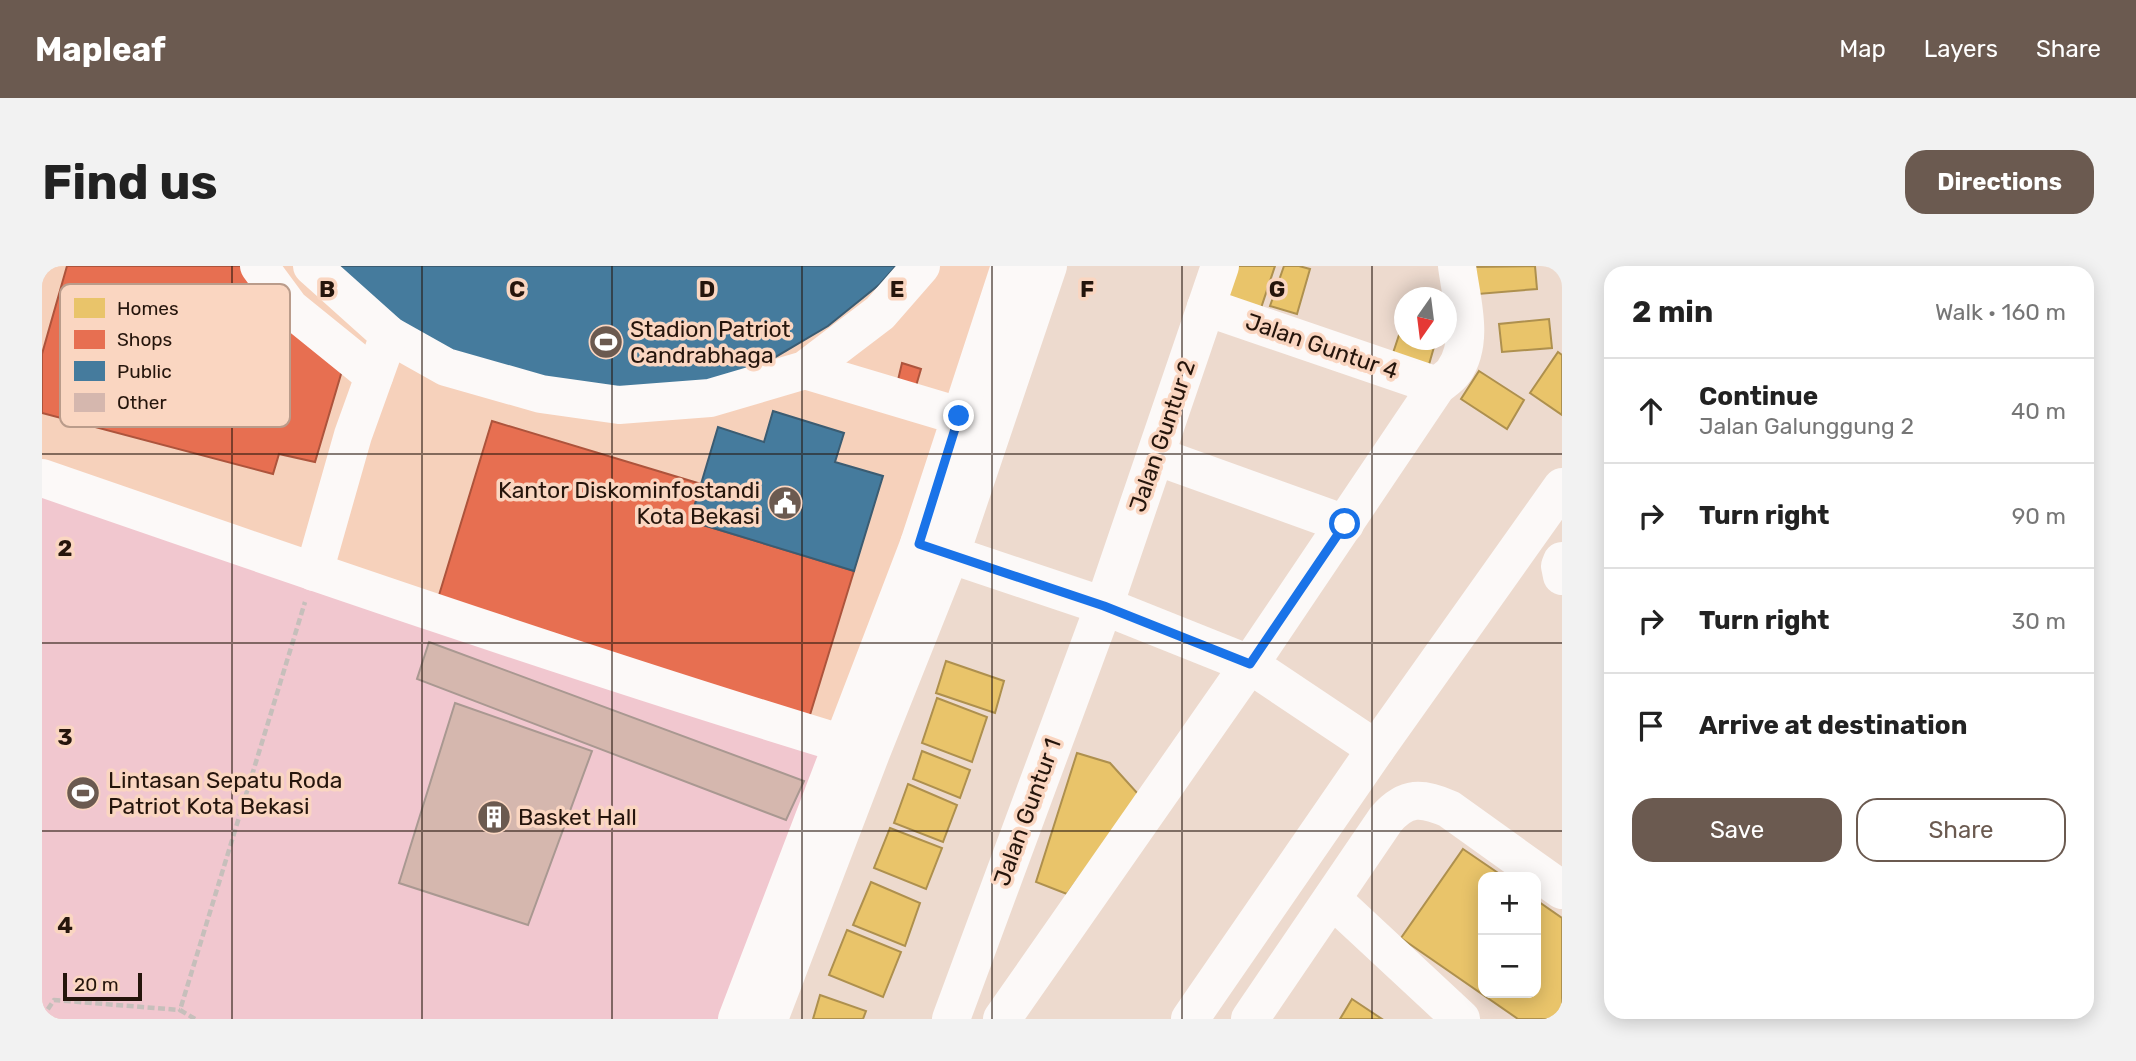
<!DOCTYPE html>
<html lang="en">
<head>
<meta charset="utf-8">
<style>
  :root { --surface:#fff; --page:#f2f2f2; --text:#222; --muted:#767676; --line:#e0e0e0; --accent:#6b5a50 }
  body { margin:0; font-family:Rubik,sans-serif; background:var(--page); color:var(--text) }
  .controls { position:absolute; right:21px; bottom:21px; display:grid; overflow:hidden; border-radius:14px; box-shadow:0 4px 18px #0003 }
  .controls button { width:63px; height:63px; display:grid; place-items:center; padding:0; border:0; border-bottom:2px solid var(--line); background:var(--surface); color:var(--text); font:35px sans-serif }
  .compass { position:absolute; left:1352px; top:21px; width:63px; height:63px; border-radius:50%; background:var(--surface); box-shadow:0 4px 18px #0003; rotate:194deg }
  .scale { position:absolute; left:21px; bottom:18px; width:79px; box-sizing:border-box; padding-left:7px; border:4px solid #25150c; border-top:0; font-size:19px; line-height:24px; white-space:nowrap; color:#25150c; -webkit-text-stroke:5px #fad6c1; paint-order:stroke }
  .stop { position:absolute; width:21px; height:21px; margin:-16px; border:5px solid #1a73e8; border-radius:50%; background:#fff }
  .stop.end { background:#1a73e8; border-color:#fff; box-shadow:0 2px 7px #0008 }
  .list { margin:0; padding:0; list-style:none }
  h2 { display:flex; justify-content:space-between; align-items:center; height:91px; margin:0; padding:0 28px; font-size:30px }
  h2 small { font-size:23px; font-weight:400; color:var(--muted) }
  .list li { display:grid; grid-template-columns:46px 1fr auto; gap:21px; align-items:center; box-sizing:border-box; height:105px; padding:0 28px; border-top:2px solid var(--line) }
  .list b { display:block; font-size:26px; white-space:nowrap }
  .list p { margin:0; font-size:23px; white-space:nowrap; color:var(--muted) }
  .list em { font-size:23px; font-style:normal; color:var(--muted) }
  .actions { display:flex; gap:14px; padding:21px 28px }
  .actions a { flex:1; padding:16px 0; border:2px solid var(--accent); border-radius:21px; text-align:center; font-size:24px; color:var(--accent) }
  .actions .main { background:var(--accent); color:#fff }
  .icon { flex:none; width:38px; height:38px; fill:none; stroke:currentColor; stroke-width:2; stroke-linecap:round; stroke-linejoin:round }
  .map { position:relative; flex:none; width:1520px; height:753px; overflow:hidden; border-radius:21px }
  header { display:flex; align-items:center; gap:42px; box-sizing:border-box; height:98px; padding:0 35px; background:var(--accent); color:#fff }
  header strong { font-size:33px }
  nav { display:flex; gap:38px; margin-inline-start:auto; font-size:24px }
  .intro { display:flex; align-items:center; justify-content:space-between; box-sizing:border-box; height:168px; padding:0 42px }
  h1 { margin:0; font-size:49px }
  .button { padding:18px 32px; border-radius:21px; background:var(--accent); color:#fff; font-size:24px; font-weight:700 }
  main { display:flex; gap:42px; padding:0 42px }
  aside { flex:1; background:var(--surface); border-radius:21px; box-shadow:0 4px 18px #0003 }
  .map>svg:first-child { display:block }
</style>
</head>
<body>
<header>
<strong>Mapleaf</strong>
<nav><a>Map</a><a>Layers</a><a>Share</a></nav>
</header>
<div class="intro"><h1>Find us</h1><a class="button">Directions</a></div>
<main>
<div class="map">
<svg width="1520" height="753" viewBox="0 0 1520 753">
  <rect width="100%" height="100%" fill="#eddace"/>
  <!-- built -->
  <path fill="#f6d1bb" d="M0 0H1006L829 487 0 212Z"/>
  <!-- green -->
  <path fill="#f1c7cf" d="M0 212 783 474 695 753H0Z"/>
  <!-- homes -->
  <g fill="#e9c46a" stroke="#ae904e" stroke-width="2">
    <path d="M1195 0H1233L1216 51 1181 41Z"/>
    <path d="M1242 0H1257L1268 3 1255 48 1228 40Z"/>
    <path d="M1493 0 1495 23 1436 28 1431 1Z"/>
    <path d="M1363 51V74H1394L1386 102 1350 90Z"/>
    <path d="M1507 53 1510 82 1460 86 1457 58Z"/>
    <path d="M1516 86 1520 89V149L1488 127Z"/>
    <path d="M1437 105 1482 134 1465 163 1419 133Z"/>
    <path d="M904 395 962 415 953 447 894 427Z"/>
    <path d="M895 432 945 451 930 496 880 477Z"/>
    <path d="M880 485 928 504 918 532 871 513Z"/>
    <path d="M1035 487 1068 497 1097 529 1025 628 994 616Z"/>
    <path d="M866 518 915 539 901 576 852 557Z"/>
    <path d="M848 562 900 582 884 623 832 602Z"/>
    <path d="M1421 583 1462 611H1441V727H1494V634L1520 652V753H1476L1359 672Z"/>
    <path d="M829 616 878 637 863 680 811 659Z"/>
    <path d="M805 664 859 686 841 731 787 709Z"/>
    <path d="M778 729 824 745 821 753H771Z"/>
    <path d="M1310 733 1340 753H1298Z"/>
  </g>
  <!-- shops -->
  <g fill="#e76f51" stroke="#ad543c" stroke-width="2">
    <path d="M25 0H205L302 98 273 196 237 188 231 208 0 147V88Z"/>
    <path d="M860 97 879 103 874 120 856 114Z"/>
    <path d="M450 155 659 218 648 255 812 305 767 452 394 339Z"/>
  </g>
  <!-- public -->
  <g fill="#457b9d" stroke="#3b5c72" stroke-width="2">
    <path d="M278 0H854L838 18 786 60 720 99 654 120 586 130 395 92Z"/>
    <path d="M731 145 802 167 793 196 841 210 812 305 648 255 676 161 722 176Z"/>
  </g>
  <!-- building -->
  <g fill="#d5b7ae" stroke="#a99891" stroke-width="2">
    <path d="M387 376 762 515 744 554 375 413Z"/>
    <path d="M413 437 550 485 486 659 357 617Z"/>
  </g>
  <g fill="none" stroke-linecap="round" stroke-linejoin="round">
    <!-- path -->
    <g stroke="#c6bfbb" stroke-width="4.5" stroke-dasharray="7 3.5" stroke-linecap="butt">
      <path d="M0 752 12 734 138 744"/>
      <path d="M153 753 138 744 263 336"/>
    </g>
    <!-- minor -->
    <g stroke="#fcf9f8" stroke-width="38">
      <path d="M217 0 248 42 332 110"/>
      <path d="M270 0 347 69 404 101 499 128 577 139 668 132 763 104 838 47 879 0"/>
      <path d="M1164 41 1395 120"/>
      <path d="M763 104 917 150"/>
      <path d="M1114 190 1303 258"/>
      <path d="M0 212C266 304 532 396 801 478"/>
      <path d="M877 278 1062 340 1207 398 1334 483 1520 221"/>
      <path d="M1520 295 1518 300 1520 310"/>
      <path d="M272 306 311 169 347 69"/>
      <path d="M1290 633 1419 753"/>
      <path d="M695 753 877 278 968 0"/>
      <path d="M727 753 829 487 909 287 1006 0"/>
      <path d="M909 753 1062 340 1178 0"/>
      <path d="M960 753 1212 392 1395 120C1401 115 1408 111 1412 105 1433 75 1419 33 1415 0"/>
      <path d="M1148 753 1334 483"/>
      <path d="M1208 753 1344 553C1364 530 1380 531 1407 543L1520 624"/>
    </g>
  </g>
  <g fill="none" stroke-linecap="round" stroke-linejoin="round">
    <!-- route -->
    <path stroke="#1a73e8" stroke-width="9" d="M917 150 877 278 1062 340 1208 398 1303 258"/>
  </g>
  <!-- grid -->
  <path fill="none" stroke="#25150c" stroke-width="2" stroke-opacity="0.55" d="M190 0V753M380 0V753M570 0V753M760 0V753M950 0V753M1140 0V753M1330 0V753M0 188H1520M0 377H1520M0 565H1520"/>
  <!-- icons -->
  <defs>
    <g id="stadium-disc" transform="scale(1.75)"><circle r="9.5" fill="#6b5a50" stroke="#fad6c1"/><path d="M0-5a6.5 5 0 1 0 0 10a6.5 5 0 1 0 0-10ZM-3.5-1.8h7v3.6h-7Z" fill="#fff"/></g>
    <g id="civic-disc" transform="scale(1.75)"><circle r="9.5" fill="#6b5a50" stroke="#fad6c1"/><path d="M-.6-6.5H3V-4.5H.6V-3L4-1V1h2V6H-6V1h2V-1L-.6-3ZM-1.2 2.5V6h2.4V2.5Z" fill="#fff"/></g>
    <g id="building-disc" transform="scale(1.75)"><circle r="9.5" fill="#6b5a50" stroke="#fad6c1"/><path d="M-4-6H4V6H1V3H-1V6H-4ZM-2.5-4.3h1.7v1.8h-1.7ZM.8-4.3h1.7v1.8H.8ZM-2.5-1h1.7V.8h-1.7ZM.8-1h1.7V.8H.8Z" fill="#fff"/></g>
  </defs>
  <g fill-rule="evenodd">
    <use href="#stadium-disc" x="564" y="76"/>
    <use href="#civic-disc" x="743" y="237"/>
    <use href="#stadium-disc" x="41" y="527"/>
    <use href="#building-disc" x="452" y="551"/>
  </g>
  <g text-anchor="middle" dominant-baseline="central" stroke-width="7" stroke-linejoin="round" paint-order="stroke">
    <!-- poi labels -->
    <g font-size="23" fill="#25150c" stroke="#fad6c1" text-anchor="start">
      <text x="588" y="63">Stadion Patriot<tspan x="588" dy="26">Candrabhaga</tspan></text>
      <text x="718" y="224" text-anchor="end">Kantor Diskominfostandi<tspan x="718" dy="26">Kota Bekasi</tspan></text>
      <text x="66" y="514">Lintasan Sepatu Roda<tspan x="66" dy="26">Patriot Kota Bekasi</tspan></text>
      <text x="476" y="551">Basket Hall</text>
    </g>
    <!-- street labels -->
    <g font-size="23" fill="#25150c" stroke="#fad6c1">
      <text transform="translate(1280 80) rotate(19)">Jalan Guntur 4</text>
      <text transform="translate(1120 170) rotate(-71)">Jalan Guntur 2</text>
      <text transform="translate(985 546) rotate(-70)">Jalan Guntur 1</text>
    </g>
  </g>
  <!-- legend -->
  <rect x="18" y="18" width="230" height="143" rx="10" fill="#fad6c1" stroke="#ba9c8b" stroke-width="2"/>
  <rect x="32" y="32" width="31" height="20" fill="#e9c46a"/>
  <rect x="32" y="64" width="31" height="19" fill="#e76f51"/>
  <rect x="32" y="95" width="31" height="20" fill="#457b9d"/>
  <rect x="32" y="127" width="31" height="19" fill="#d5b7ae"/>
  <g font-size="19" fill="#25150c">
    <text x="75" y="49">Homes</text>
    <text x="75" y="80">Shops</text>
    <text x="75" y="112">Public</text>
    <text x="75" y="143">Other</text>
  </g>
  <g font-size="23" text-anchor="middle" font-weight="bold" fill="#25150c" stroke="#fad6c1" stroke-width="7" stroke-linejoin="round" paint-order="stroke">
    <text x="285" y="31">B</text>
    <text x="475" y="31">C</text>
    <text x="665" y="31">D</text>
    <text x="855" y="31">E</text>
    <text x="1045" y="31">F</text>
    <text x="1235" y="31">G</text>
    <text x="23" y="290">2</text>
    <text x="23" y="479">3</text>
    <text x="23" y="667">4</text>
  </g>
</svg>
<div class="controls">
<button>+</button>
<button>−</button>
</div>
<svg class="compass" viewBox="-18 -18 36 36"><path d="M0-13l5 13h-10z" fill="#e53935"/><path d="M0 13l5-13h-10z" fill="#767676"/></svg>
<div class="scale">20 m</div>
<div class="stop" style="left:1303px;top:258px"></div>
<div class="stop end" style="left:917px;top:150px"></div>
</div>
<aside>
<h2>2 min<small>Walk · 160 m</small></h2>
<ul class="list">
<li><svg class="icon" aria-label="ahead" viewBox="0 0 24 24"><path d="M12 20V5M6 11l6-6 6 6"/></svg><div><b>Continue</b><p>Jalan Galunggung 2</p></div><em>40 m</em></li>
<li><svg class="icon" aria-label="right" viewBox="0 0 24 24"><path d="M7 20v-9h11M14 6l5 5-5 5"/></svg><div><b>Turn right</b></div><em>90 m</em></li>
<li><svg class="icon" aria-label="right" viewBox="0 0 24 24"><path d="M7 20v-9h11M14 6l5 5-5 5"/></svg><div><b>Turn right</b></div><em>30 m</em></li>
<li><svg class="icon" aria-label="arrive" viewBox="0 0 24 24"><path d="M6 21V4h12l-3 4 3 4H6"/></svg><div><b>Arrive at destination</b></div></li>
</ul>
<div class="actions"><a class="main">Save</a><a>Share</a></div>
</aside>
</main>
</body>
</html>
